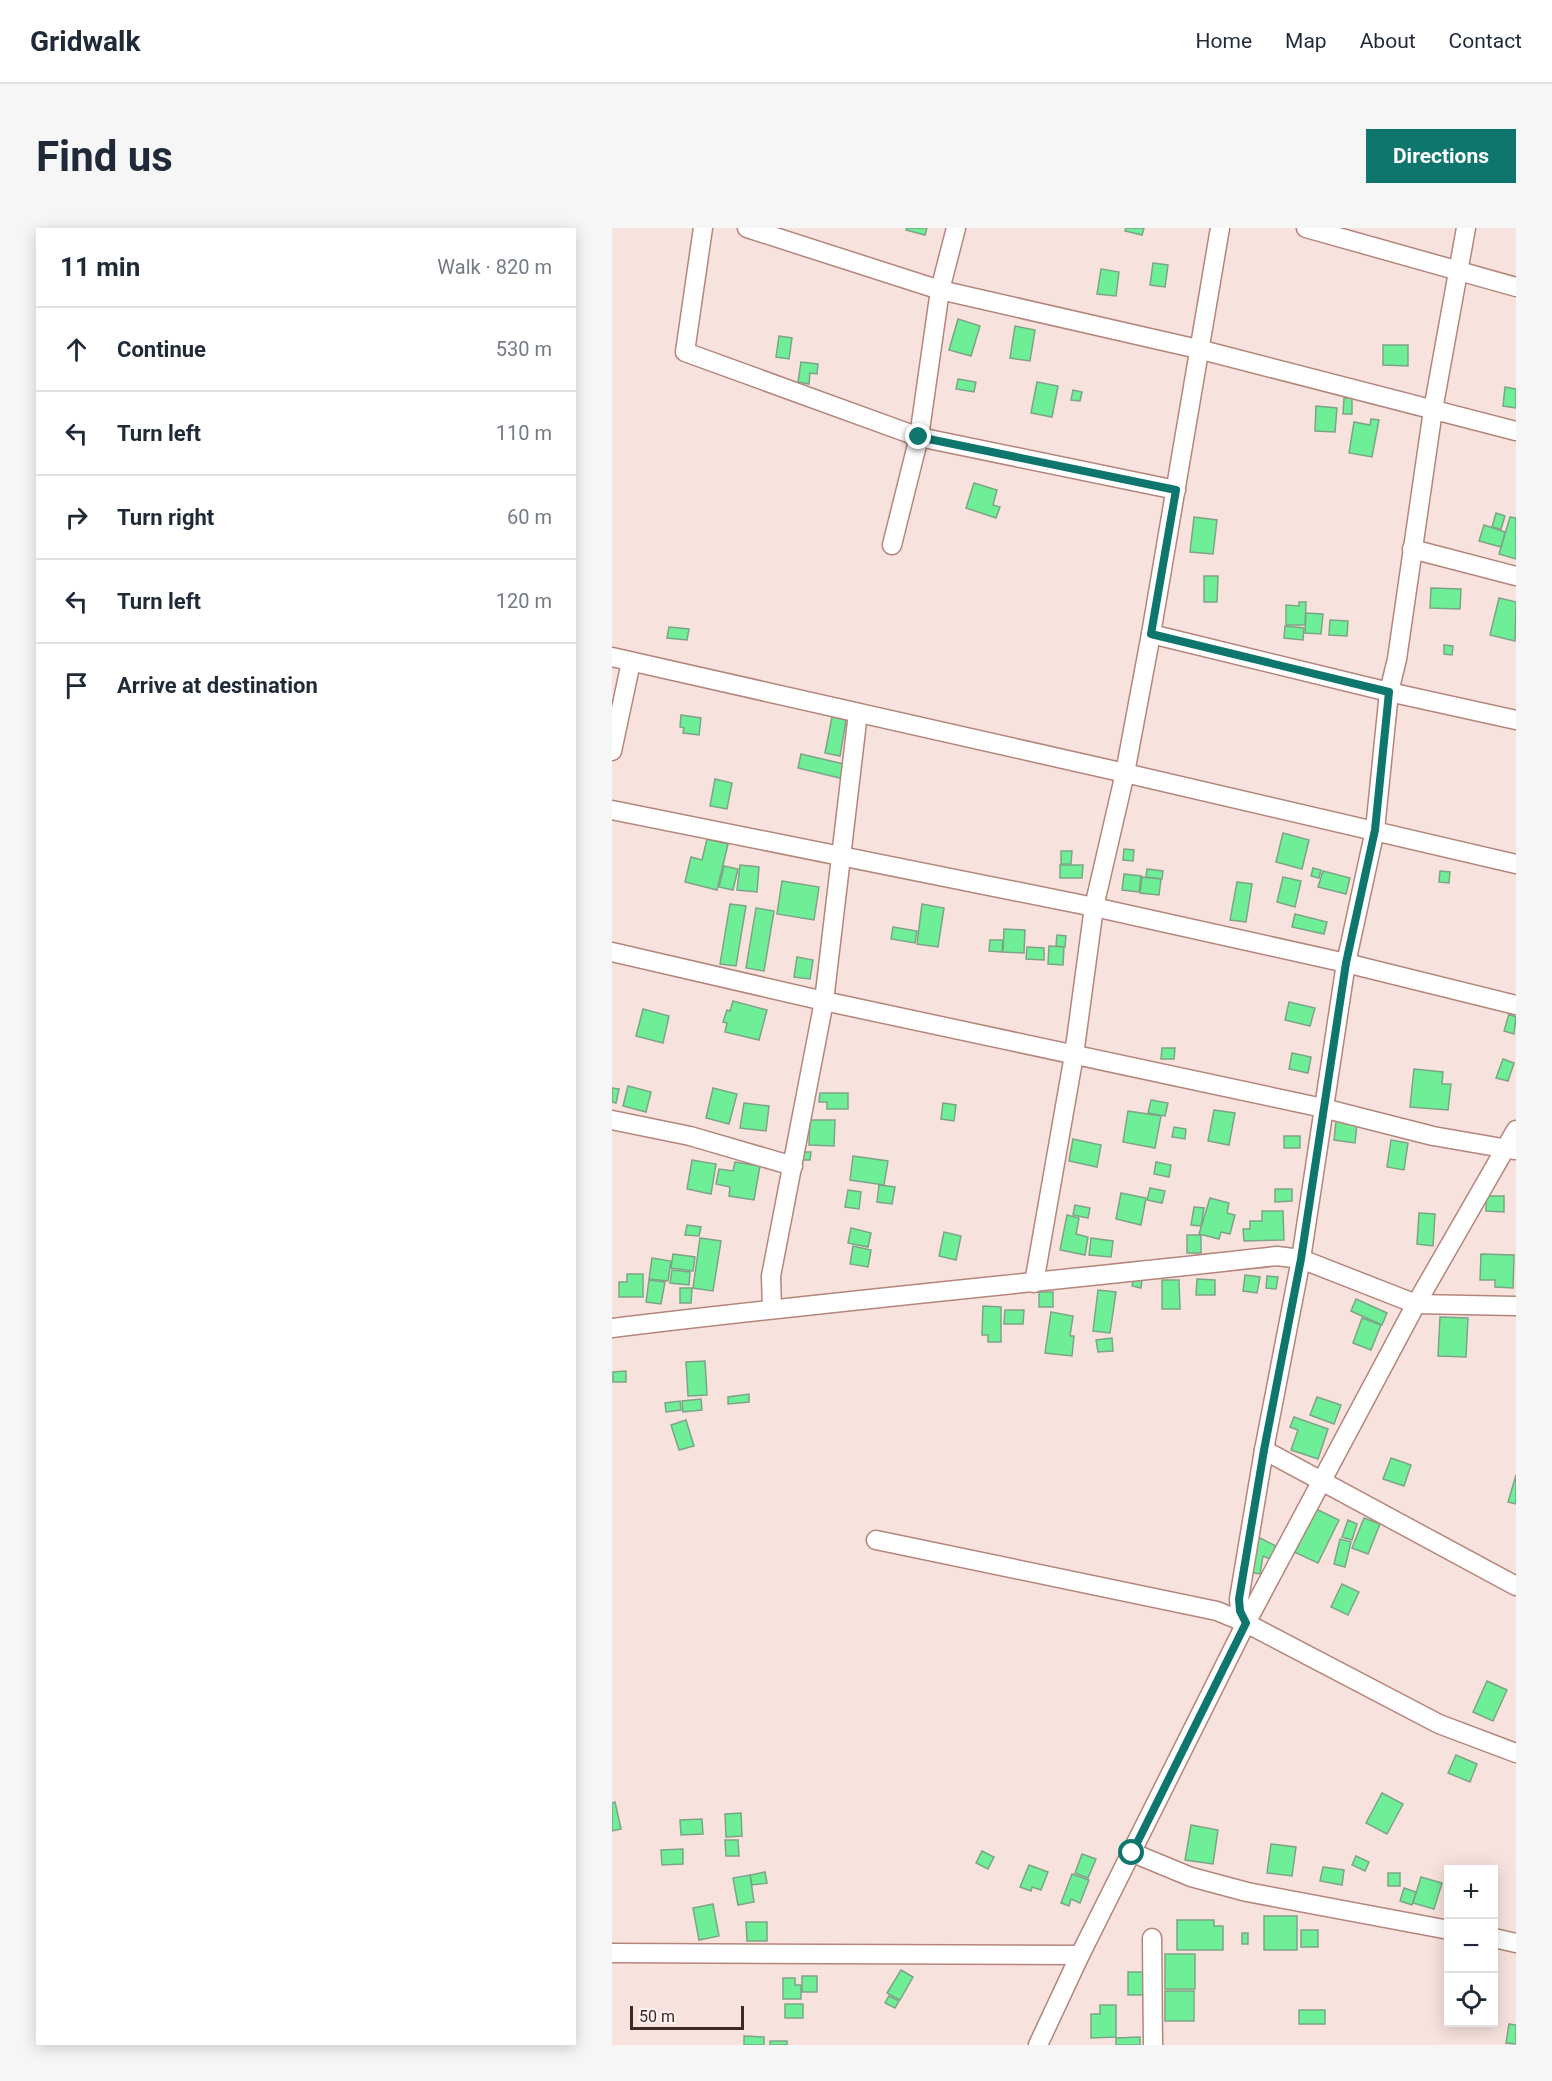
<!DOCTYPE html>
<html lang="en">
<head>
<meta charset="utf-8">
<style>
  :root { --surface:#fff; --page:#f6f6f7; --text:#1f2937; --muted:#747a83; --line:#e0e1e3; --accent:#0f766e }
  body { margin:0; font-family:Roboto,sans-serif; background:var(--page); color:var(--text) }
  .controls { position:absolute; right:18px; bottom:18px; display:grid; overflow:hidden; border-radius:0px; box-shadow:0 3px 15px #0003 }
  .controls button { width:54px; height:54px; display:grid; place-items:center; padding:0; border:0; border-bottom:2px solid var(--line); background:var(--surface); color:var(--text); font:30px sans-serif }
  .scale { position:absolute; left:18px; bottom:15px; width:114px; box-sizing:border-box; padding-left:6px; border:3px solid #3c2824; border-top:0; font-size:16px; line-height:21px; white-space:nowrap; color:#3c2824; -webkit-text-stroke:4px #fdf2f0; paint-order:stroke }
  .stop { position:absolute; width:18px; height:18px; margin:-14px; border:4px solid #0f766e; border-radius:50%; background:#fff }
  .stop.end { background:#0f766e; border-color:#fff; box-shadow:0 2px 6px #0008 }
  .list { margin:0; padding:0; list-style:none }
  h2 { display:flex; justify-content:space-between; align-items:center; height:78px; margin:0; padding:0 24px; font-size:26px }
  h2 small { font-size:20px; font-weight:400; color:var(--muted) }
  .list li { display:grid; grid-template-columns:39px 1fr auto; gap:18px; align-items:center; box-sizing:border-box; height:84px; padding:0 24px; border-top:2px solid var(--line) }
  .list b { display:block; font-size:22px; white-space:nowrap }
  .list em { font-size:20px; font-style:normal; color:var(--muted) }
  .icon { flex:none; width:33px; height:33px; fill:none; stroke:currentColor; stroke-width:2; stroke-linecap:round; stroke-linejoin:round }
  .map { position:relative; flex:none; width:904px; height:1817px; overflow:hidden; border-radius:0px }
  header { display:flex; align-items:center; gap:36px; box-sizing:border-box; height:84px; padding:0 30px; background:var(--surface); border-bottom:2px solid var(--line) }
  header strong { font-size:28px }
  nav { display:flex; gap:33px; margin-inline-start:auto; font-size:21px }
  .intro { display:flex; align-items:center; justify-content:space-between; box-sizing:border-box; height:144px; padding:0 36px }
  h1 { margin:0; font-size:42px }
  .button { padding:15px 27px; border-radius:0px; background:var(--accent); color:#fff; font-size:21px; font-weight:700 }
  main { display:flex; gap:36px; padding:0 36px }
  aside { flex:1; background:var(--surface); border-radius:0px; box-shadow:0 3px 15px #0003 }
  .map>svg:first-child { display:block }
</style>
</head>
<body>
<header>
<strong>Gridwalk</strong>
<nav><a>Home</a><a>Map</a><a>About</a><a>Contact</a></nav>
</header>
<div class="intro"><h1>Find us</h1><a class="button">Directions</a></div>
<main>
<aside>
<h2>11 min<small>Walk · 820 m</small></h2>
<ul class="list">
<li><svg class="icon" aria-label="ahead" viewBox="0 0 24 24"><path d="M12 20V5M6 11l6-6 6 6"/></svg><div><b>Continue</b></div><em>530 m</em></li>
<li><svg class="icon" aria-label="left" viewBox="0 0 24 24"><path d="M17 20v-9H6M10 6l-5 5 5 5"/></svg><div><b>Turn left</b></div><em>110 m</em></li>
<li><svg class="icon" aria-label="right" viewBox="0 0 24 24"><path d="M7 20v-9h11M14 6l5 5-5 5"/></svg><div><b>Turn right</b></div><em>60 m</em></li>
<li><svg class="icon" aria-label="left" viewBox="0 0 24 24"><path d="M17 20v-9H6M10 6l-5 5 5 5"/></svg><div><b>Turn left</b></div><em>120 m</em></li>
<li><svg class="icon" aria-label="arrive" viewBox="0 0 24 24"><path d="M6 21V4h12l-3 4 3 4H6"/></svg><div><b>Arrive at destination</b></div></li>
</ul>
</aside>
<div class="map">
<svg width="904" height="1817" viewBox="0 0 904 1817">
  <rect width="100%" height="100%" fill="#f8e2de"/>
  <!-- building -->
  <g fill="#6eee97" stroke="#7da486" stroke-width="1.5">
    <path d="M295 0H315L313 7 294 2Z"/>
    <path d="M514 0H532L530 7 513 3Z"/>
    <path d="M541 35 556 37 553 59 538 57Z"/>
    <path d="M489 41 507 44 504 68 485 66Z"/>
    <path d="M346 91 368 98 359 128 337 122Z"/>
    <path d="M403 98 423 102 418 133 398 130Z"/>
    <path d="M167 108 180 110 177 131 164 129Z"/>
    <path d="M771 117H796V138L771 137Z"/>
    <path d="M189 134 206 136 205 146 198 145 197 156 186 154Z"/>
    <path d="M346 151 364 154 362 164 344 161Z"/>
    <path d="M425 154 446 158 440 189 419 185Z"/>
    <path d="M893 159 904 161V180L891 178Z"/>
    <path d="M461 162 470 164 468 173 459 172Z"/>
    <path d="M732 170H740V186H731Z"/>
    <path d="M704 178 725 180 723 204 703 203Z"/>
    <path d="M759 191 767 192 760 229 737 225 742 194 758 197Z"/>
    <path d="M362 255 385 262 381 277 388 279 384 290 354 280Z"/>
    <path d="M884 285 893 288 889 301 880 299Z"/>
    <path d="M582 289 605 292 601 326 578 324Z"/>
    <path d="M898 289 904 290V331L887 326Z"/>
    <path d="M872 297 893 304 889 319 867 313Z"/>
    <path d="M592 348H606L605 374H592Z"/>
    <path d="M819 360 849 361 848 381 818 380Z"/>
    <path d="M887 370 904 374 903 413 878 407Z"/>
    <path d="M687 374H694L693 397H674V377L687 378Z"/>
    <path d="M694 385 711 386 709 406 693 405Z"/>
    <path d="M718 392 736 393 735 408 717 407Z"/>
    <path d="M673 398 692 400 691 412 672 410Z"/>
    <path d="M57 399 77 401 75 412 55 410Z"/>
    <path d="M832 417 841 418 840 427 832 426Z"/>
    <path d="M69 487 89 490 87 507 71 505 72 500 68 499Z"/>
    <path d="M220 489 234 492 228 528 213 525Z"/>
    <path d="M189 526 236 537 232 551 186 540Z"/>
    <path d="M103 551 120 555 115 581 98 578Z"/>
    <path d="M671 605 697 612 690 641 664 634Z"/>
    <path d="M95 611 116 616 105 662 73 654 79 629 90 632Z"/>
    <path d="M512 621 522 622 521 633 511 632Z"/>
    <path d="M449 623H460L459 636H449Z"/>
    <path d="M128 637 147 639 145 664 125 662Z"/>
    <path d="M448 637H471L470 650H448Z"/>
    <path d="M112 638 126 641 121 662 107 659Z"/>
    <path d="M701 640 709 642 707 650 699 648Z"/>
    <path d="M535 641 551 643 550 651 534 649Z"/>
    <path d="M711 643 738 650 734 666 706 659Z"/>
    <path d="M828 643 838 644 837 655 827 654Z"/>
    <path d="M512 646 529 648 527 664 510 662Z"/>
    <path d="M530 649 549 651 547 667 528 665Z"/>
    <path d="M671 649 689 653 683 679 665 674Z"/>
    <path d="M170 653 207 659 202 692 165 686Z"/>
    <path d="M625 654 640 656 634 694 618 692Z"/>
    <path d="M118 676 134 678 124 738 108 736Z"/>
    <path d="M310 676 332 680 326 719 305 716Z"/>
    <path d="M144 680 162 683 152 743 134 740Z"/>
    <path d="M683 686 715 694 712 706 680 699Z"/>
    <path d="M281 699 305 703 303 715 279 711Z"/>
    <path d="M392 701 413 702 412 725 391 724Z"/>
    <path d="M445 707 454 708 453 719 444 718Z"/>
    <path d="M378 712H391L390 724 377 723Z"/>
    <path d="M437 718 452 719 451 737 436 736Z"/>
    <path d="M415 719 432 720V732L414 731Z"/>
    <path d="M185 729 201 732 198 751 182 749Z"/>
    <path d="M121 773 155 782 147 812 113 804 115 795 111 794 115 782 118 783Z"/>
    <path d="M677 774 703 780 698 798 673 792Z"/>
    <path d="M31 781 57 788 51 815 24 808Z"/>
    <path d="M897 786 904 789 902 806 892 803Z"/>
    <path d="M550 820H563L562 831H549Z"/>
    <path d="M680 825 699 829 696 845 677 841Z"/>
    <path d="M891 831 902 835 896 853 884 850Z"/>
    <path d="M802 841 831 844 830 856H839L836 882 798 879Z"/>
    <path d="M16 858 39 864 34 884 11 878Z"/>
    <path d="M0 860 7 861 4 875 0 874Z"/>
    <path d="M101 860 125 866 117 896 94 890Z"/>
    <path d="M208 865H236V881H215V874H207Z"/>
    <path d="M539 872 556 875 553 888 536 885Z"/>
    <path d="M132 875 157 878 154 903 128 900Z"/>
    <path d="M331 875 344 877 342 893 329 891Z"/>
    <path d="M602 882 623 885 617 917 596 913Z"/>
    <path d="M516 883 549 888 543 920 511 914Z"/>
    <path d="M198 892H223L222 918 197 917Z"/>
    <path d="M724 893 745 896 743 915 722 912Z"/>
    <path d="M562 899 574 901 573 911 560 909Z"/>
    <rect x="672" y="908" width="16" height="12"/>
    <path d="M461 911 489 917 485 939 457 933Z"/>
    <path d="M779 912 796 915 792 942 775 939Z"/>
    <path d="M189 924H199L198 932H189Z"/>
    <path d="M241 928 276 933 272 957 238 952Z"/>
    <path d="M80 932 104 936 99 966 75 961Z"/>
    <path d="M123 934 148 938 142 972 117 968 118 959 104 956 107 941 121 943Z"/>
    <path d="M544 934 559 937 557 949 542 946Z"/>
    <path d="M267 957 283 959 280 976 265 974Z"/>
    <path d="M538 960 553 963 550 975 535 972Z"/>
    <path d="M663 961H680V973L663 974Z"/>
    <path d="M236 962 249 964 247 981 233 979Z"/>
    <path d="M509 965 534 970 529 997 504 991Z"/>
    <path d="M874 968H892V984L874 983Z"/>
    <path d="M598 970 617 975 615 985 623 987 618 1006 609 1004 607 1011 587 1006Z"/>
    <path d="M463 977 478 980 476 990 461 987Z"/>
    <path d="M582 979 592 980 589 998 579 997Z"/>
    <path d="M650 983H671L672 1012 632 1013 631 1001H638V993H650Z"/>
    <path d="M807 985 823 986 821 1018 805 1016Z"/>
    <path d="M455 987 467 990 464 1006 476 1009 473 1027 448 1022Z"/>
    <path d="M75 997 89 999 87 1008 73 1007Z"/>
    <path d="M239 1000 259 1005 256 1019 236 1015Z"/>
    <path d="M332 1004 349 1008 344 1032 327 1028Z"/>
    <rect x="575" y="1007" width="14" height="18"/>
    <path d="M88 1010 109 1013 101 1063 81 1060Z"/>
    <path d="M479 1010 501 1013 499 1029 477 1027Z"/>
    <path d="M241 1018 259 1022 256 1039 238 1036Z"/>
    <path d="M61 1026 83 1029 81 1043 59 1040Z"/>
    <path d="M869 1026 902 1027 901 1060 883 1059V1052H868Z"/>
    <path d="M40 1030 59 1033 56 1053 37 1051Z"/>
    <path d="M60 1042 78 1044 77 1057 58 1055Z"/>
    <path d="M15 1046H31V1069H7V1054H15Z"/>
    <path d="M633 1047 648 1049 645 1065 631 1063Z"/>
    <path d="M655 1048 666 1049 664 1061 654 1060Z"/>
    <path d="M522 1049 530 1051 529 1060 520 1058Z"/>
    <path d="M585 1051 603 1052V1067H584Z"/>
    <path d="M37 1052 53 1054 49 1076 34 1074Z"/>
    <path d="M550 1052H567L568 1081H550Z"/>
    <path d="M68 1060H80L79 1075H68Z"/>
    <path d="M486 1062 504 1064 498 1105 481 1103Z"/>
    <rect x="427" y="1064" width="14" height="15"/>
    <path d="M744 1071 775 1085 770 1097 739 1083Z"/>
    <path d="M371 1078 389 1079V1114H376V1107H370Z"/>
    <path d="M393 1082H412L411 1096H392Z"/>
    <path d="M439 1084 461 1088 458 1108H462L460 1128 433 1125Z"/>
    <path d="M828 1089 856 1090 854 1129 826 1128Z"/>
    <path d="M750 1090 769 1097 759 1122 741 1115Z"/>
    <path d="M500 1110 501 1123 486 1124 484 1112Z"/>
    <path d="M93 1133 95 1167 76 1168 74 1134Z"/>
    <path d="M14 1143V1154H1V1144Z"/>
    <path d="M137 1166V1174L116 1176V1169Z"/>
    <path d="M705 1169 729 1177 722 1196 698 1187Z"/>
    <path d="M89 1171 90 1182 71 1184 70 1173Z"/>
    <path d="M68 1173 69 1182 54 1184 53 1175Z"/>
    <path d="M682 1189 716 1201 706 1231 679 1222 686 1202 678 1199Z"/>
    <path d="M74 1192 82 1218 67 1222 59 1197Z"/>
    <path d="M779 1230 799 1237 792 1258 771 1251Z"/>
    <path d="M904 1247V1276L896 1274Z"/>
    <path d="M702 1280 727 1292 706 1335 680 1323Z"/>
    <path d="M752 1290 768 1296 756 1326 740 1320Z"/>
    <path d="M736 1292 745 1296 740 1312 730 1309Z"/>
    <path d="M646 1309 664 1318 658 1331 651 1328 648 1346 636 1344Z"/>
    <path d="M728 1311 739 1314 733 1339 722 1336Z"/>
    <path d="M730 1356 747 1364 736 1387 719 1379Z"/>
    <path d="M875 1453 895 1462 881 1493 861 1484Z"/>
    <path d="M844 1527 865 1536 858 1554 836 1545Z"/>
    <path d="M770 1565 791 1576 775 1606 754 1595Z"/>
    <path d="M3 1574 9 1601 0 1603V1575Z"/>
    <path d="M129 1585 130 1608 114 1609 113 1586Z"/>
    <path d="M90 1591 91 1606 69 1607 68 1592Z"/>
    <path d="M579 1597 606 1602 601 1636 573 1632Z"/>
    <path d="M113 1612H126L127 1628H114Z"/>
    <path d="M659 1616 684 1619 680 1648 655 1645Z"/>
    <path d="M71 1621V1636L50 1637 49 1622Z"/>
    <path d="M370 1623 382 1629 376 1641 364 1635Z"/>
    <path d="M470 1626 484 1631 476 1650 463 1645Z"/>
    <path d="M744 1628 757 1634 753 1643 740 1637Z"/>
    <path d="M417 1637 436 1644 429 1662 420 1659 419 1663 408 1659Z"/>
    <path d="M711 1639 732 1642 730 1657 708 1653Z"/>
    <path d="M153 1644 155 1655 140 1657 138 1647Z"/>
    <rect x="776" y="1645" width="12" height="13"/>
    <path d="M460 1646 477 1652 468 1675 459 1671 457 1678 449 1675Z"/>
    <path d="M138 1647 142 1674 126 1677 121 1650Z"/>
    <path d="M809 1649 830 1655 822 1681 801 1675Z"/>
    <path d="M792 1660 804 1664 800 1677 788 1673Z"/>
    <path d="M101 1676 107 1708 87 1712 81 1680Z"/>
    <rect x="652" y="1688" width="33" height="34"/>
    <path d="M565 1692H602V1698H611V1722H565Z"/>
    <path d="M134 1694H155V1713H135Z"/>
    <rect x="689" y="1702" width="17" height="17"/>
    <rect x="630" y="1705" width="6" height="11"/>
    <rect x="553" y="1726" width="30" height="35"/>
    <path d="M289 1742 301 1749 288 1772 275 1765Z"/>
    <rect x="516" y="1744" width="15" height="23"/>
    <rect x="190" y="1748" width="15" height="16"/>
    <path d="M171 1750H183V1757H189V1771H171Z"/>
    <rect x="553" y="1763" width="29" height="30"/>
    <path d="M277 1768 287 1773 283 1780 273 1775Z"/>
    <rect x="173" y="1776" width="18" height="14"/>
    <path d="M488 1777H504V1809L479 1810V1786H488Z"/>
    <rect x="687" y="1782" width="26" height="14"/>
    <path d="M897 1796 904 1797V1816L894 1815Z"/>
    <path d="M132 1808 152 1809V1817H132Z"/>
    <path d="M528 1809V1817H504V1810Z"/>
    <rect x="158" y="1813" width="17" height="4"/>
  </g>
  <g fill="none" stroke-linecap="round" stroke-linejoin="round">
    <!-- minor casing -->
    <g stroke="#b5857c" stroke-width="21">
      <g id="minor">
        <path d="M91 0 73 124 307 209 564 262"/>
        <path d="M135 0 328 62 586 121 904 203"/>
        <path d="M694 0 904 59"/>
        <path d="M280 317 307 209 328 62 344 0"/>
        <path d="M800 321 904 348"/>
        <path d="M539 406 777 464 904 492"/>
        <path d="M0 429 513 545 904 636"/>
        <path d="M0 523 19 434"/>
        <path d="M0 582 482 679 734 735 904 777"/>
        <path d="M0 724 212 773 711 880 821 908 902 922"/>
        <path d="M0 892 78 908 181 938"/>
        <path d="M422 1055 462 827 482 679 513 545 539 406 608 0"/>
        <path d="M160 1081 159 1048 212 773 246 485"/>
        <path d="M0 1100C221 1073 443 1053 665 1028L689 1031 804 1076 904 1078"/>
        <path d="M652 1222 904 1358"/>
        <path d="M264 1312 605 1383 634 1395 827 1496 904 1525"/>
        <path d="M634 1395 628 1383 627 1371 652 1222 689 1031 734 735 763 602 777 464 785 431 821 182 854 0"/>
        <path d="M521 1625 579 1649 635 1664 837 1702"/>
        <path d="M540 1710 541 1817"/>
        <path d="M882 1710 904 1715"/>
        <path d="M0 1725 468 1727"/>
        <path d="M426 1817 468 1727 634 1395 804 1076 904 902"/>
      </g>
    </g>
    <!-- minor -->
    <use href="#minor" stroke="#fff" stroke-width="18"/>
  </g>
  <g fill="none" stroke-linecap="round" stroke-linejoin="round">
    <!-- route -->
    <path stroke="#0f766e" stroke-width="8" d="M307 209 564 262 539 406 777 464 763 602 734 735 689 1031 652 1222 627 1371 628 1383 634 1395 520 1625"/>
  </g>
</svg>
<div class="controls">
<button>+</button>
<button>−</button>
<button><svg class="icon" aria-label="locate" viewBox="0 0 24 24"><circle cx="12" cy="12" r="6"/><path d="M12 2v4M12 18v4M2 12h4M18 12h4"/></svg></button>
</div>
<div class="scale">50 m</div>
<div class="stop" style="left:520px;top:1625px"></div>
<div class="stop end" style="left:307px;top:209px"></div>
</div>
</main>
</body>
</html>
